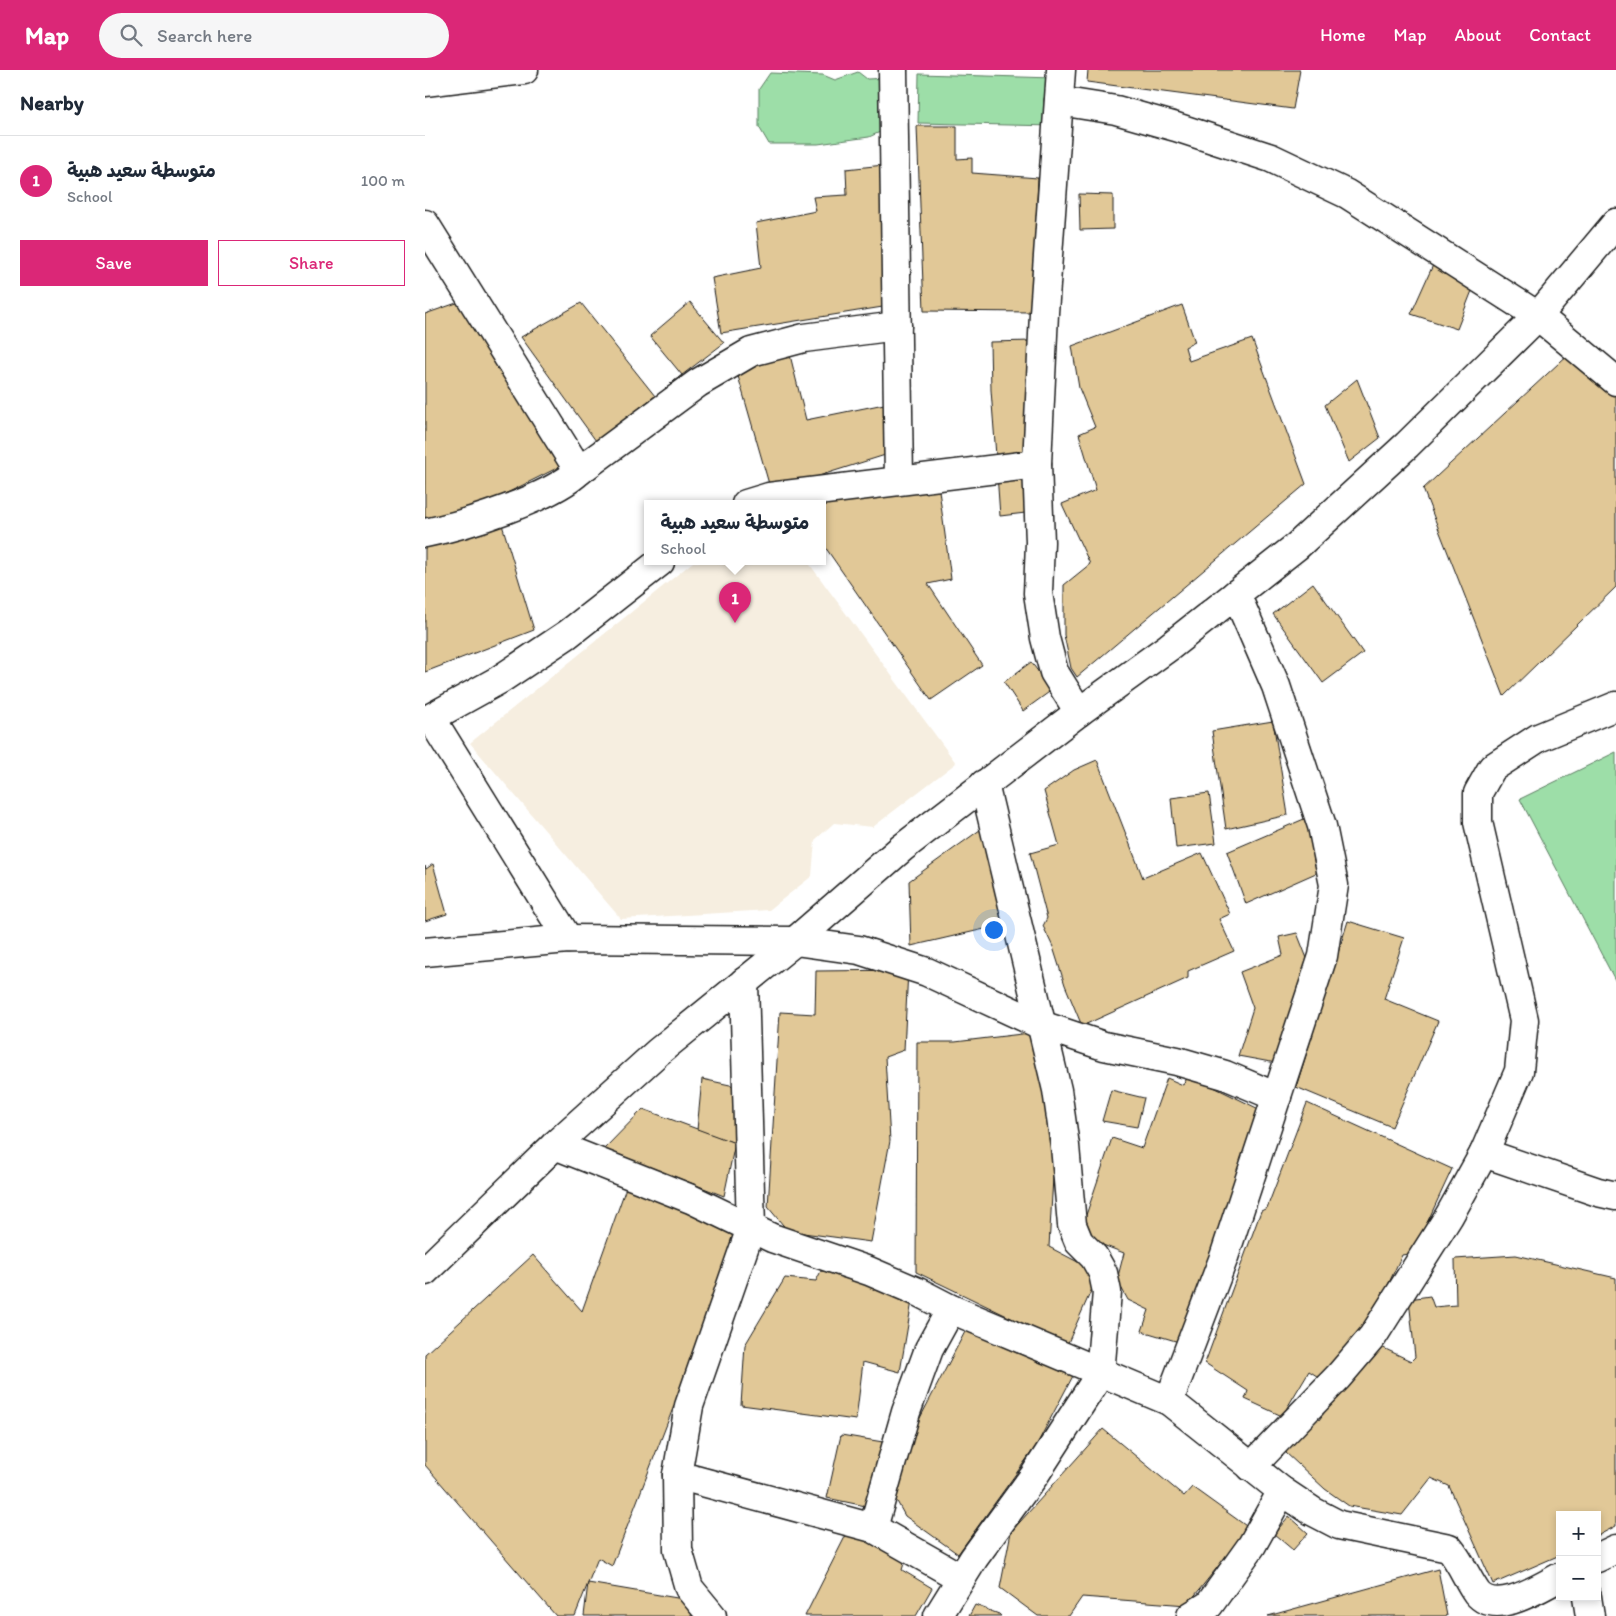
<!DOCTYPE html>
<html lang="en">
<head>
<meta charset="utf-8">
<style>
  :root { --surface:#fff; --page:#f6f6f7; --text:#1f2937; --muted:#747a83; --line:#e0e1e3; --accent:#db2777 }
  body { margin:0; font-family:Itim,"Playpen Sans Arabic",sans-serif; background:var(--page); color:var(--text) }
  .controls { position:absolute; right:15px; bottom:15px; display:grid; overflow:hidden; border-radius:0px; box-shadow:0 2px 8px #0003 }
  .controls button { width:45px; height:45px; display:grid; place-items:center; padding:0; border:0; border-bottom:1px solid var(--line); background:var(--surface); color:var(--text); font:25px sans-serif }
  .you { position:absolute; left:568px; top:859px; width:18px; height:18px; margin:-12px; border:4px solid #fff; border-radius:50%; background:#1a73e8; box-shadow:0 0 0 8px #1a73e833 }
  .badge { display:grid; place-items:center; width:32px; height:32px; border-radius:50%; background:var(--accent); color:#fff; font-size:16px; font-weight:700 }
  .pin { position:absolute; translate:-50% -41px; filter:drop-shadow(0 1px 2px #0008) }
  .pin::after { content:''; position:absolute; top:26px; width:18px; height:15px; background:inherit; clip-path:polygon(0 0,100% 0,50% 100%) }
  .popup { position:absolute; left:219px; top:430px; width:182px; height:65px; box-sizing:border-box; display:grid; place-content:center; border-radius:0px; background:var(--surface); filter:drop-shadow(0 1px 4px #0005); font-size:16px; white-space:nowrap; color:var(--muted) }
  .popup b { font-size:19px; color:var(--text) }
  .popup::after { content:''; position:absolute; left:50%; top:100%; margin-left:-10px; border:10px solid transparent; border-top-color:var(--surface) }
  .list { margin:0; padding:0; list-style:none }
  h2 { display:flex; justify-content:space-between; align-items:center; height:65px; margin:0; padding:0 20px; font-size:21px }
  h2 small { font-size:16px; font-weight:400; color:var(--muted) }
  .list li { display:grid; grid-template-columns:32px 1fr auto; gap:15px; align-items:center; box-sizing:border-box; height:90px; padding:0 20px; border-top:1px solid var(--line) }
  .list b { display:block; font-size:19px; white-space:nowrap }
  .list p { margin:0; font-size:16px; white-space:nowrap; color:var(--muted) }
  .list em { font-size:16px; font-style:normal; color:var(--muted) }
  .actions { display:flex; gap:10px; padding:15px 20px }
  .actions a { flex:1; padding:11px 0; border:1px solid var(--accent); border-radius:0px; text-align:center; font-size:18px; color:var(--accent) }
  .actions .main { background:var(--accent); color:#fff }
  .icon { flex:none; width:28px; height:28px; fill:none; stroke:currentColor; stroke-width:2; stroke-linecap:round; stroke-linejoin:round }
  .map { position:relative; flex:none; width:1191px; height:1546px; overflow:hidden }
  header { display:flex; align-items:center; gap:30px; box-sizing:border-box; height:70px; padding:0 25px; background:var(--accent); color:#fff }
  header strong { font-size:24px }
  nav { display:flex; gap:28px; margin-inline-start:auto; font-size:18px }
  .search { width:350px; height:45px; background:var(--page); display:flex; align-items:center; gap:12px; box-sizing:border-box; padding:0 18px; border-radius:28px; color:var(--muted); font-size:19px }
  main { display:flex }
  aside { flex:1; background:var(--surface) }
  .map>svg:first-child { display:block }
</style>
</head>
<body>
<header>
<strong>Map</strong>
<div class="search"><svg class="icon" aria-label="search" viewBox="0 0 24 24"><circle cx="10" cy="10" r="6"/><path d="M15 15l6 6"/></svg>Search here</div>
<nav><a>Home</a><a>Map</a><a>About</a><a>Contact</a></nav>
</header>
<main>
<aside>
<h2>Nearby<small></small></h2>
<ul class="list">
<li><span class="badge">1</span><div><b>متوسطة سعيد هبية</b><p>School</p></div><em>100 m</em></li>
</ul>
<div class="actions"><a class="main">Save</a><a>Share</a></div>
</aside>
<div class="map">
<svg width="1191" height="1546" viewBox="0 0 1191 1546">
  <rect width="100%" height="100%" fill="#fff"/>
  <filter id="ink" filterUnits="userSpaceOnUse"><feTurbulence type="fractalNoise" baseFrequency=".02" numOctaves="2"/><feDisplacementMap in="SourceGraphic" scale="10" xChannelSelector="R" yChannelSelector="G"/><feConvolveMatrix kernelMatrix="1 2 1 2 8 2 1 2 1" color-interpolation-filters="sRGB"/></filter>
  <g filter="url(#ink)">
    <!-- built -->
    <path fill="#f6eee0" d="M268 492H383L531 693 448 757 409 753 390 770 387 806 344 840 196 849 45 673Z"/>
    <!-- green -->
    <g fill="#9ddea8" stroke="#5c7d62">
      <path d="M433 2 442 9 463 8 466 57 444 67 393 74H344L334 57V19L345 3 398 5 410 10Z"/>
      <path d="M494 4 629 8V56L493 53Z"/>
      <path d="M1191 682V912L1095 729Z"/>
    </g>
    <!-- building -->
    <g fill="#e1c897" stroke="#1c1c1c">
      <path d="M663 0H875L868 39 662 12Z"/>
      <path d="M492 56H532V89L547 88V103L613 108 607 242 499 241Z"/>
      <path d="M459 95 470 235 296 263 287 208 336 198 331 153 391 141 388 127 422 125 421 99Z"/>
      <path d="M654 124 688 125V159L655 160Z"/>
      <path d="M1008 195 1050 213 1032 259 986 244Z"/>
      <path d="M46 228 136 396 62 433 0 451V244Z"/>
      <path d="M265 232 299 273 244 315 257 305 225 266Z"/>
      <path d="M156 233 230 326 171 371 96 267Z"/>
      <path d="M757 235 770 272 760 277 764 291 827 269 881 414 652 607 646 598 639 565V515L665 494 637 434 671 420 654 364 670 357 654 318 647 276Z"/>
      <path d="M607 271 605 382 571 386 566 320 565 272Z"/>
      <path d="M1148 280 1191 321V517L1079 626 998 419Z"/>
      <path d="M365 285 381 350 464 333 473 381 346 421 311 299Z"/>
      <path d="M932 309 955 368 924 392 900 335Z"/>
      <path d="M572 404H607L609 442 575 446Z"/>
      <path d="M513 413 526 509 503 514 557 595 506 630 398 474V434Z"/>
      <path d="M75 448 109 560 0 602V475Z"/>
      <path d="M888 513 938 583 898 613 848 544Z"/>
      <path d="M606 592 627 620 598 641 579 612Z"/>
      <path d="M848 651 863 745 801 759 787 661Z"/>
      <path d="M672 690 718 808 777 783 805 844 794 849 809 881 763 901V908L657 956 640 915 628 877 618 856 622 848 605 783 634 775 619 721 649 700Z"/>
      <path d="M784 723 791 773 751 778 746 728Z"/>
      <path d="M879 749 900 799 821 834 802 782Z"/>
      <path d="M559 757 581 854 486 876 484 811Z"/>
      <path d="M8 794 22 844 0 851V796L1 799Z"/>
      <path d="M923 851 979 868 959 929 1013 951 967 1057 871 1017Z"/>
      <path d="M872 863 889 906 851 993 813 986 828 938 815 902 858 885 854 867Z"/>
      <path d="M483 900 479 980 460 987 465 1071 446 1172 363 1161 343 1137 355 942 390 944 391 901Z"/>
      <path d="M605 963 630 1072 624 1177 674 1203 642 1275 491 1202 492 972H530Z"/>
      <path d="M764 1005 840 1042 754 1272 717 1261 724 1240 703 1230 692 1210 699 1183 654 1166 687 1068 717 1078 742 1008 758 1015Z"/>
      <path d="M277 1009 319 1018 310 1073 272 1060Z"/>
      <path d="M686 1020 719 1028 712 1057 677 1051Z"/>
      <path d="M882 1033 1027 1099 988 1183 977 1185 930 1285 895 1308 884 1301 857 1346 820 1329 823 1321 780 1293 836 1141 842 1138Z"/>
      <path d="M218 1039 310 1073 299 1126 179 1079Z"/>
      <path d="M203 1112 317 1160 187 1496 173 1488 150 1546H131L0 1395V1284L108 1185 157 1241Z"/>
      <path d="M1091 1185 1191 1208V1456L1172 1466V1445H1135V1485L1068 1514 1024 1416 1006 1408 977 1445 924 1436 900 1419 861 1383 863 1372 885 1343 894 1350 918 1316 952 1275 986 1291 990 1287 984 1229 1005 1226 1009 1237 1031 1235 1030 1189Z"/>
      <path d="M396 1201 434 1204 488 1225 475 1302 438 1292 431 1350 316 1335 320 1275 360 1208 391 1211Z"/>
      <path d="M543 1256 649 1304 611 1376 533 1484 480 1446 469 1426 483 1371Z"/>
      <path d="M678 1359 759 1426 767 1417 824 1458 762 1535 657 1527 644 1546H613L575 1518 586 1462Z"/>
      <path d="M416 1365 464 1373 450 1438 402 1428Z"/>
      <path d="M864 1446 883 1463 868 1480 849 1464Z"/>
      <path d="M424 1459 480 1490 477 1500 507 1518 491 1546H380Z"/>
      <path d="M1013 1499 1022 1546H843Z"/>
      <path d="M163 1513 270 1531 268 1546H159Z"/>
      <path d="M550 1535 574 1544 576 1546H544Z"/>
    </g>
    <g fill="none" stroke-linecap="round" stroke-linejoin="round">
      <!-- minor casing -->
      <g stroke="#1c1c1c" stroke-width="31">
        <g id="minor">
          <path d="M468 0 474 410"/>
          <path d="M636 0 619 243 612 394 615 472 613 523 620 568 629 602 654 642"/>
          <path d="M0 12 99 0"/>
          <path d="M634 31 691 40 751 57 846 88 922 124 1113 246 1191 311"/>
          <path d="M0 154 154 401C126 428 40 455 0 463"/>
          <path d="M154 401 273 313 326 282 379 268 472 256"/>
          <path d="M321 434 344 427 612 394"/>
          <path d="M6 648 143 869"/>
          <path d="M0 651 74 610 143 564 235 492"/>
          <path d="M0 882 143 869 370 871 434 880 502 902 616 955 679 976 752 991 800 1005 852 1027"/>
          <path d="M130 1075 266 1129 347 1168 444 1201 493 1222 526 1239 744 1331 857 1421 887 1441 914 1455 1024 1478C1036 1492 1042 1509 1052 1523 1071 1546 1114 1518 1135 1507"/>
          <path d="M1059 1083 1173 1122 1191 1126"/>
          <path d="M744 1331 799 1187 898 886 909 815 897 756 851 616 811 524"/>
          <path d="M826 1397 913 1307 948 1266 1024 1146 1059 1083 1094 1001 1099 950 1053 752V723L1067 698 1113 668 1191 636"/>
          <path d="M252 1405 448 1458 536 1508"/>
          <path d="M448 1458 481 1342 504 1279 526 1239"/>
          <path d="M1172 1488 1191 1479"/>
          <path d="M1162 1527 1165 1546"/>
          <path d="M287 1546 264 1518 253 1480 252 1405 264 1336 326 1158 319 912"/>
          <path d="M513 1546 549 1488 609 1406 675 1304 682 1222 678 1203 669 1187 654 1172 647 1155 640 1076 632 1020 559 714"/>
          <path d="M766 1546 784 1535 827 1475 857 1421"/>
        </g>
      </g>
      <!-- tertiary casing -->
      <g stroke="#1c1c1c" stroke-width="31">
        <path id="tertiary" d="M0 1201 130 1075 233 982 370 871 477 778 654 642 744 577 872 476 982 375 1113 246 1191 153"/>
      </g>
      <!-- minor -->
      <use href="#minor" stroke="#fff" stroke-width="28"/>
      <!-- tertiary -->
      <use href="#tertiary" stroke="#fff" stroke-width="28"/>
    </g>
  </g>
</svg>
<div class="controls">
<button>+</button>
<button>−</button>
</div>
<div class="you"></div>
<div class="pin badge" style="left:310px;top:553px">1</div>
<div class="popup"><b>متوسطة سعيد هبية</b>School</div>
</div>
</main>
</body>
</html>
